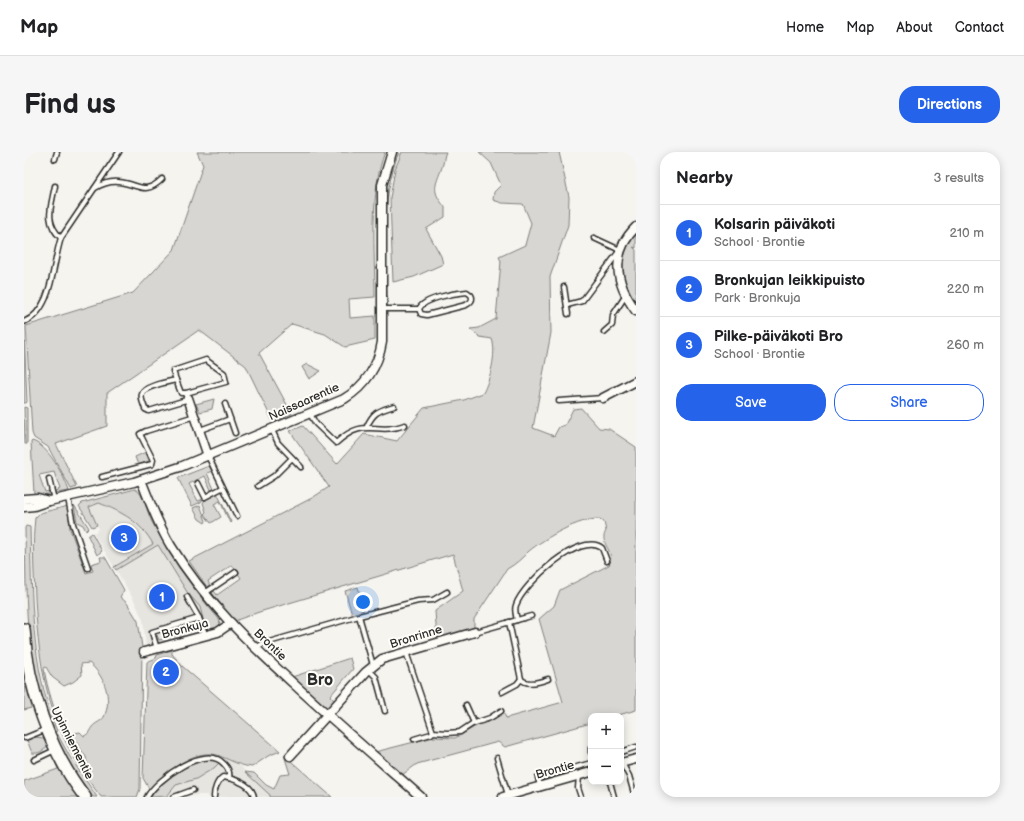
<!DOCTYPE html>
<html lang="en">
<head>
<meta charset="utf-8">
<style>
  :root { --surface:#fff; --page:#f6f6f6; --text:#202124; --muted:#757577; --line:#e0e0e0; --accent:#2563eb }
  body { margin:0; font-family:"Balsamiq Sans",sans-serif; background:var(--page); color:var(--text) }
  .controls { position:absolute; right:12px; bottom:12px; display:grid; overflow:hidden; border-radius:8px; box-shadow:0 2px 10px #0003 }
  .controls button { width:36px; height:36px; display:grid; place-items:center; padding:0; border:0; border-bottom:1px solid var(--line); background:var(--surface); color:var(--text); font:20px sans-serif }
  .you { position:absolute; left:339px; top:450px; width:14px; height:14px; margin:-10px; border:3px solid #fff; border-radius:50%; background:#1a73e8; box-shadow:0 0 0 6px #1a73e833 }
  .badge { display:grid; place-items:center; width:26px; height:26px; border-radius:50%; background:var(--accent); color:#fff; font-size:13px; font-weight:700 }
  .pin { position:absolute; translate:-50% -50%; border:2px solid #fff; box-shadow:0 1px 4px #0006 }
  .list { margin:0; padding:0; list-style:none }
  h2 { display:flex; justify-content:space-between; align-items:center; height:52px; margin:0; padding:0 16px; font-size:17px }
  h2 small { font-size:13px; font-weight:400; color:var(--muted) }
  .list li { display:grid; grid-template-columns:26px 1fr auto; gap:12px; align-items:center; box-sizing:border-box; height:56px; padding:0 16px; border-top:1px solid var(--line) }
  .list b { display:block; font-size:15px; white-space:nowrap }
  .list p { margin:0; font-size:13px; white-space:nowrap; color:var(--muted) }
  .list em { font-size:13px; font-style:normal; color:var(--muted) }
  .actions { display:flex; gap:8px; padding:12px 16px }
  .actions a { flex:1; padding:9px 0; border:1px solid var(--accent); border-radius:16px; text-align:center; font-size:14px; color:var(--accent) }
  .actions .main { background:var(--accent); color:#fff }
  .map { position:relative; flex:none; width:612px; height:645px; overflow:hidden; border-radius:16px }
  header { display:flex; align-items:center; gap:24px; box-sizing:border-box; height:56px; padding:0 20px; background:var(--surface); border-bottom:1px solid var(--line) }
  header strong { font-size:19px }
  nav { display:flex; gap:22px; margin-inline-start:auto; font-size:14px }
  .intro { display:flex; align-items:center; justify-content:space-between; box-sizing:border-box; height:96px; padding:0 24px }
  h1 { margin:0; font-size:28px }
  .button { padding:10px 18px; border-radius:16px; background:var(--accent); color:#fff; font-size:14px; font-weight:700 }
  main { display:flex; gap:24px; padding:0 24px }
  aside { flex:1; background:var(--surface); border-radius:16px; box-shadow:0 2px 10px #0003 }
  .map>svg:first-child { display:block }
</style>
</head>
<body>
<header>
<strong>Map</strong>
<nav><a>Home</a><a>Map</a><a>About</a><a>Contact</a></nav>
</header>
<div class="intro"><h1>Find us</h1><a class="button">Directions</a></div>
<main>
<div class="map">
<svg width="612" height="645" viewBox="0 0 612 645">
  <rect width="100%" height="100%" fill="#f5f4ef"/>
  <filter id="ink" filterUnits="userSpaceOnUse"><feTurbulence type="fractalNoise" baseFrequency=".025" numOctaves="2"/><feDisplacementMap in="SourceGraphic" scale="8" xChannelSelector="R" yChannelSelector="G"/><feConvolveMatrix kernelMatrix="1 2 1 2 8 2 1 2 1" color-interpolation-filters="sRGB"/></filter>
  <g filter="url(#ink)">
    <!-- built -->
    <g fill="#e6e5e0">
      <path d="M75 351 96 360 122 379 129 392 90 415 70 381 75 377 65 355Z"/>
      <path d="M134 393 163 440 176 455 182 477 122 495 119 468 111 450 92 418Z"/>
      <path d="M201 606 218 615 221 620 242 637 246 643V645H183V643H175L140 645 143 644 152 633 172 627 190 616Z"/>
    </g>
    <!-- green -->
    <g fill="#d7d6d2" stroke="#81807e" fill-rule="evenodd">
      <path d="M173 0H361C345 40 351 102 351 145L325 147 326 166 351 164V188L321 195 301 182 268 172 235 201 268 262 249 270 222 214 175 178 83 241V274L32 292 53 335 47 337 24 295 10 286 8 281 2 174 109 141 150 98 179 13Z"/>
      <path d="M371 0H375C355 49 363 104 363 156H360V39Z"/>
      <path d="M378 0H422C420 4 420 8 419 12 413 32 405 37 421 55V65L402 77 417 104 419 112 390 125 369 130 366 46 371 17Z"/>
      <path d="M455 0H535L545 45 544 73 526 125 527 181 509 276 530 284 535 275 541 273 549 257 557 256 575 276 585 277 612 295V558L591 564H567V571L481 595 474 590 393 612 378 623 351 600 410 585 431 586 479 559 482 566 539 550 515 467 530 454 536 438 585 413C592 398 574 392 582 379L580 370 576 367C555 366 521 386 505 399 498 406 492 412 483 417L450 467V477L413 488 411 459 439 439 429 402 235 460 213 468 212 472 188 441 190 439 193 443 217 426 208 413 184 429 186 434 183 435 165 409 288 346 305 335 266 279 279 274 313 312 340 282 373 289 400 256 440 248 459 241C466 227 473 202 468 187L456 185 446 177 455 176 472 167 477 109 475 105 501 93 507 71 499 52 478 51 469 48 470 40 477 33 467 11Z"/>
      <path d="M612 77V96L609 95 612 98V154C603 139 591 116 599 98 602 91 608 84 612 77Z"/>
      <path d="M0 175 3 250 2 251H0Z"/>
      <path d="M283 212 297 219 285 227 278 215Z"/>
      <path d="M190 247 188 257 176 260 172 252Z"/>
      <path d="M0 255 3 256V292H1Z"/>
      <path d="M8 289C24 293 40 324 45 339L31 341V339L36 337 30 320 15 323 21 340 25 339V342L15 343 10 341 7 290Z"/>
      <path d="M122 300 125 309 114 313 111 305Z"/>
      <path d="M185 314 188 319 183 321 190 337 187 338 181 324 165 332 174 349 179 347 177 350 168 354 154 326Z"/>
      <path d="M111 337C120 341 123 361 128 370 148 405 168 437 195 467L196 472 192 476 182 479 176 455 163 440 134 393 92 418 90 415 129 392C117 370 98 360 75 351L65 355 73 373 68 375 55 354 58 351Z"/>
      <path d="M193 341 207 370 206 371 196 349 190 352 197 365 187 371 180 362 182 360 179 351 182 346Z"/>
      <path d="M50 353 65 376 62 379 59 373 53 370Z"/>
      <path d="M176 353 182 369 181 371 175 367 169 356Z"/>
      <path d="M44 354 46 377 62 421 69 419 67 412 77 409 76 405H81L100 438 96 445 103 451 114 469 118 495 116 637 113 645H77C26 581 15 524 11 445 10 418 8 392 11 366L16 361ZM65 511C80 523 89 546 80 565 78 569 71 571 68 575 65 579 65 582 60 584L56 580 51 581 49 585 62 605 64 617 62 620C46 609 22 537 20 516L22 515 28 525 40 534 49 530 58 523 57 512Z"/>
      <path d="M2 374 6 375C8 446 6 512 33 579L30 581C22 560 13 539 9 517 1 470 2 423 1 376Z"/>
      <path d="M68 381 78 399 73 403 64 384Z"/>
      <path d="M334 435 340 458 328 462 321 439Z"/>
      <path d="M173 471 175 472 177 479 173 482 134 492 132 486 133 483 135 488 174 476Z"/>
      <path d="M148 498V502L158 514 256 599 244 604 228 615C215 614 205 607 193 603 168 596 142 622 125 637L119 626 123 510 132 506 133 503Z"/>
      <path d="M326 506 329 517 306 544 312 550 303 556 268 525Z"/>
      <path d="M0 513 11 555 0 558Z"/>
      <path d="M34 583 46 605 73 645H69L51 620 31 584Z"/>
      <path d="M11 585 19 586 23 594C20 599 14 602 8 601L3 588Z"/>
      <path d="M260 603 308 645H246V643L221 620 230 621 242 633 250 637 256 623 266 622Z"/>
      <path d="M183 607 196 610 190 616 172 627 152 633 143 644 127 645C136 628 164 611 183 607Z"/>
      <path d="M31 610 55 645H0V629L34 617Z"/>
    </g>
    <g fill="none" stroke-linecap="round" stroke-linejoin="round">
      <!-- lane casing -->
      <g stroke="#2b2b2b" stroke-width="7">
        <g id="lane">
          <path d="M31 7 33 0"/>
          <path d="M31 34C27 55 20 70 37 86"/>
          <path d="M71 36C78 32 87 29 95 30 115 32 121 44 138 27"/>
          <path d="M540 135 544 162"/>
          <path d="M443 140 447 143C450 148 446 151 442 153L403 163 397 162 395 157C400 146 431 141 443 140Z"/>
          <path d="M543 153 558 149 596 98 570 86"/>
          <path d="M358 157H395"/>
          <path d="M0 170C29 158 28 113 37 86L95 0"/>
          <path d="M580 180 588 173 589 163 602 143"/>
          <path d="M182 208 200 221 202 230 162 241 164 246 162 248 125 259 121 257C120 253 116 246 118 242 120 234 144 230 152 228L149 219Z"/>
          <path d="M152 228 157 241H162"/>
          <path d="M535 249 579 246"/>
          <path d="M201 252 211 281"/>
          <path d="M286 262 292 272 312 291C341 264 351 284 381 273"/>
          <path d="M343 274C350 259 355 259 370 254"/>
          <path d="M176 278 206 267"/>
          <path d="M248 278 254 291 277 315"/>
          <path d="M184 304 213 364"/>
          <path d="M78 325 128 312 129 308 116 282 122 279 171 264"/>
          <path d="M25 327 30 348"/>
          <path d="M174 331 181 345 198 336"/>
          <path d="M234 334 250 324 268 306"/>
          <path d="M44 346 49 372 64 416"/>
          <path d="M181 441 212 420"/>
          <path d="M163 445 175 466 181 483"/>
          <path d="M335 464 349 513"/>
          <path d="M493 468C492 463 490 458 492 453 500 431 556 379 578 396L583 409"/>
          <path d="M485 470 497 527C503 534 516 530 524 527"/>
          <path d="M451 480 507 464"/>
          <path d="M231 496 238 492 335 464 394 449 409 448 423 440"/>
          <path d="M133 497 128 480 175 466"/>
          <path d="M382 500 409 580 423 581 436 580 448 572 466 566 477 559"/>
          <path d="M345 518 352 525 361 559"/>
          <path d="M478 540 493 532 497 527"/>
          <path d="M442 553 450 571"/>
          <path d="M1 586 23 577"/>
          <path d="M390 587 407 582 409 580"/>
          <path d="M567 596V600"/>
          <path d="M597 600 612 595"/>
          <path d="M473 606 484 643"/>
          <path d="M10 608 31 598"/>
          <path d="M598 611 605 624 611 645"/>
          <path d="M555 624 554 636 557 645"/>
          <path d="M586 630 590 645"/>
          <path d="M516 634 514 626 567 611"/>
          <path d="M123 645C133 627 182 591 200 612 204 616 206 621 205 626"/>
          <path d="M150 645 169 638"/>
          <path d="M190 645C190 638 193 629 199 625 210 627 228 632 230 645"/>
        </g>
      </g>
      <!-- street casing -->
      <g stroke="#2b2b2b" stroke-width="11">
        <g id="street">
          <path d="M612 75C586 101 591 131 612 159"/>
          <path d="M164 246 184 304"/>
          <path d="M579 246 612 229"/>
          <path d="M117 328C126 350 134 373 147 394 180 448 226 492 272 534 313 572 355 608 397 645"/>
          <path d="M0 347 14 346 25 349"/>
          <path d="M0 355 10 354 25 349 110 330 156 315 320 247C341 234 354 215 358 190V33L368 0"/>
          <path d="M120 500 194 480 207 471"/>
          <path d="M266 604 342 520 358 507 451 480"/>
          <path d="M597 611 612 607"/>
          <path d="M479 645 567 620"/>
        </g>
      </g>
      <!-- secondary casing -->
      <g stroke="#2b2b2b" stroke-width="14">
        <path id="secondary" d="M0 477C3 534 26 600 61 645"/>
      </g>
      <!-- lane -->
      <use href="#lane" stroke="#fdfcf7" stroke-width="4"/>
      <!-- street -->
      <use href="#street" stroke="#fdfcf7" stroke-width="8"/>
      <!-- secondary -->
      <use href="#secondary" stroke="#fdfcf7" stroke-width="11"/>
    </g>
  </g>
  <g text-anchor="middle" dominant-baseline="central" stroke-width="4" stroke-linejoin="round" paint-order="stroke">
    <!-- street labels -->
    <g font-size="12" fill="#2b2b2b" stroke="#fdfcf7">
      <text transform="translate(280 250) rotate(-24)">Naissaarentie</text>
      <text transform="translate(161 477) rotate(-15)">Bronkuja</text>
      <text transform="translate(392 485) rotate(-17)">Bronrinne</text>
      <text transform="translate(246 493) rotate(44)">Brontie</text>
      <text transform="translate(48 591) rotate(63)">Upinniementie</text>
      <text transform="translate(531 618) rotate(-16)">Brontie</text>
    </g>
    <!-- district labels -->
    <g font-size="16" font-weight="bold" fill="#2b2b2b" stroke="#fdfcf7">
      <text x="296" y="528">Bro</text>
    </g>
  </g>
</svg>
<div class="controls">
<button>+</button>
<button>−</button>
</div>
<div class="you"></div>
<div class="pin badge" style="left:138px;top:445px">1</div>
<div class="pin badge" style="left:142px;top:520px">2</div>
<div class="pin badge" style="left:100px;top:386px">3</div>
</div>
<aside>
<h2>Nearby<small>3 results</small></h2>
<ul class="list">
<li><span class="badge">1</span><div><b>Kolsarin päiväkoti</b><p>School · Brontie</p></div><em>210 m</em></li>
<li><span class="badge">2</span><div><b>Bronkujan leikkipuisto</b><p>Park · Bronkuja</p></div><em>220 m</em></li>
<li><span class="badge">3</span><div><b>Pilke-päiväkoti Bro</b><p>School · Brontie</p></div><em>260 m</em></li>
</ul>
<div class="actions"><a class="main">Save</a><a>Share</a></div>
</aside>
</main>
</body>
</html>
